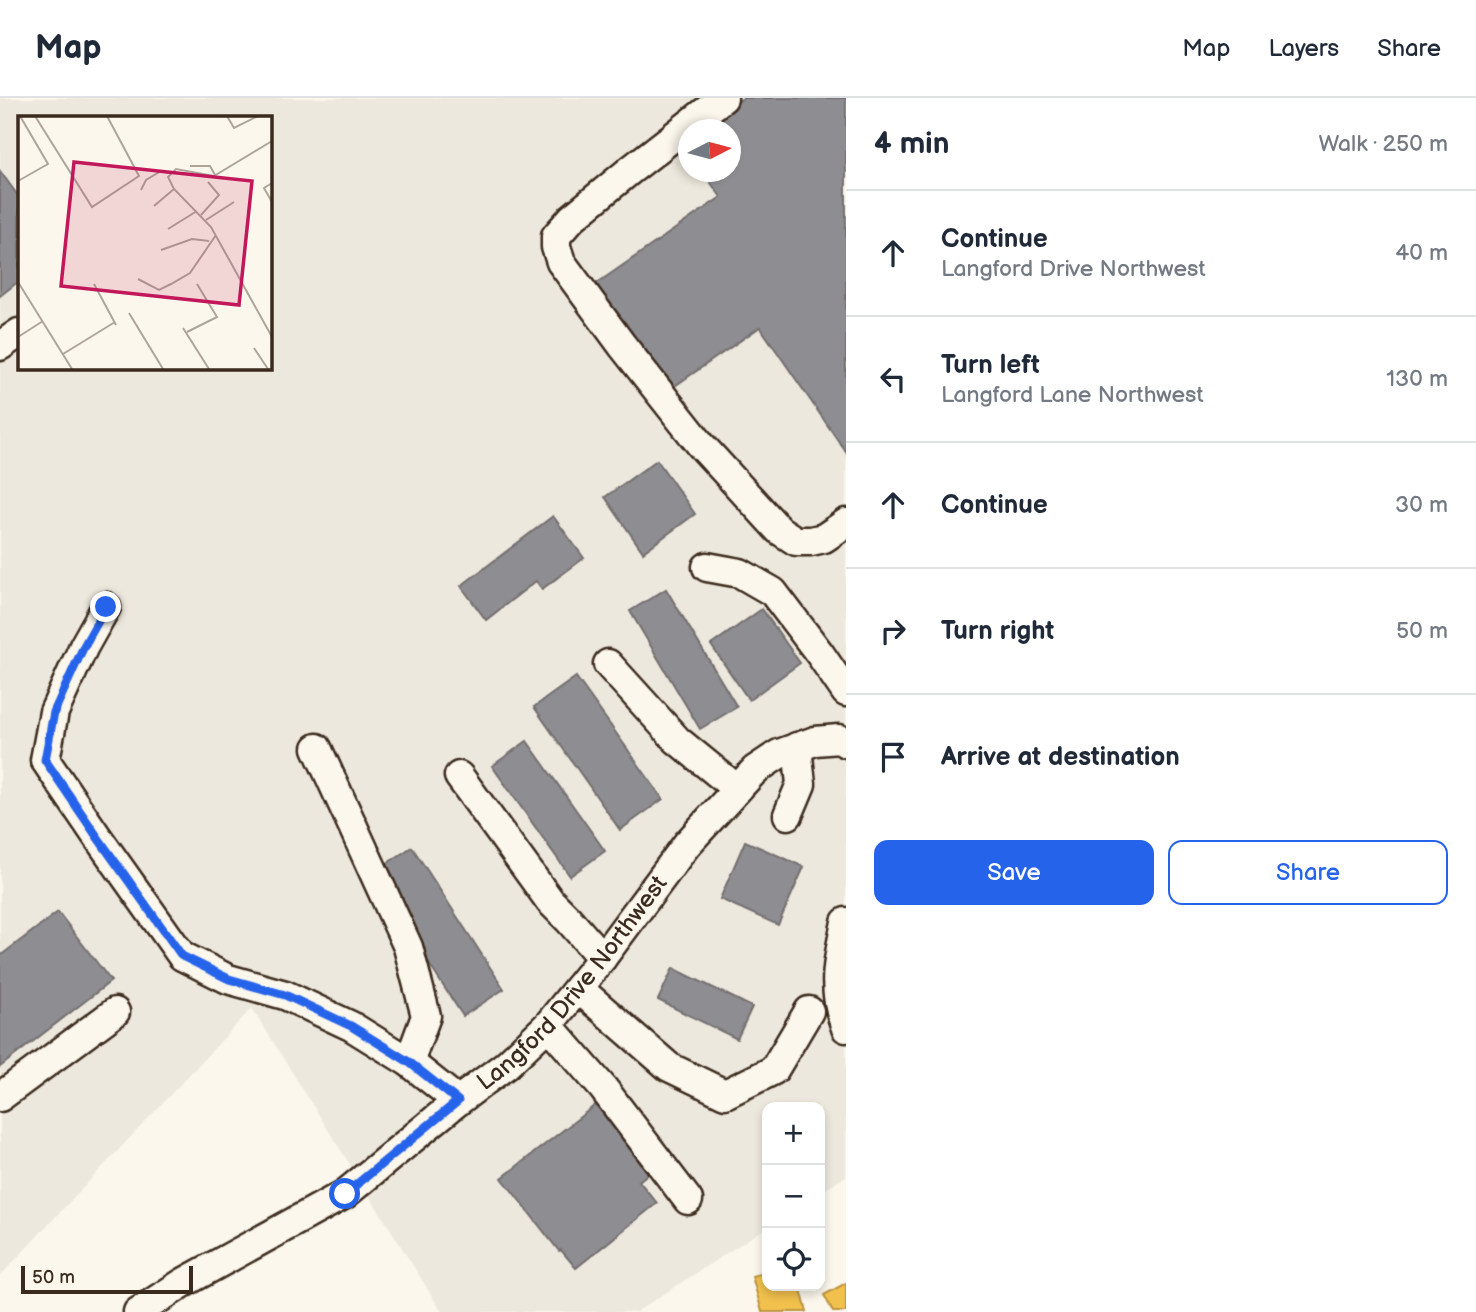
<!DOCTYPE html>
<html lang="en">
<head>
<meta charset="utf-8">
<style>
  :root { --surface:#fff; --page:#f6f6f7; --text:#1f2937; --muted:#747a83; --line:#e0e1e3; --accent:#2563eb }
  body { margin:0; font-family:"Balsamiq Sans",sans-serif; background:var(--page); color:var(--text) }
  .controls { position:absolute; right:21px; bottom:21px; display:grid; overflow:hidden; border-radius:14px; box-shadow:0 4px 10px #0003 }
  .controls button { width:63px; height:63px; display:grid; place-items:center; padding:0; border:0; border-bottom:2px solid var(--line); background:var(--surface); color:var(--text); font:35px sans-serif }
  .compass { position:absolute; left:678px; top:21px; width:63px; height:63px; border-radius:50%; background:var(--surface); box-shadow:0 4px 10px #0003; rotate:84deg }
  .scale { position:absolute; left:21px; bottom:18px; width:172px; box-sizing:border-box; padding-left:7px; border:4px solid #3b2a1e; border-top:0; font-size:19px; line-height:24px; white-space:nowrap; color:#3b2a1e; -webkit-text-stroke:5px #fbf7ec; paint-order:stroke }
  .stop { position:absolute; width:21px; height:21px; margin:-16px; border:5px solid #2563eb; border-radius:50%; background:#fff }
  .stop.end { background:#2563eb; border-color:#fff; box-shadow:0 2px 7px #0008 }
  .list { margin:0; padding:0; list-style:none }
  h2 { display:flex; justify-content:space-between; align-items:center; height:91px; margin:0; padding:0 28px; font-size:30px }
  h2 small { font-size:23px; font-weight:400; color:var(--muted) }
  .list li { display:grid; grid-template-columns:46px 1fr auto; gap:21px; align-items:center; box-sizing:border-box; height:126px; padding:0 28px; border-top:2px solid var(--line) }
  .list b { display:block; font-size:26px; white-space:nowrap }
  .list p { margin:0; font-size:23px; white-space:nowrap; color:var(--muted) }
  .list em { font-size:23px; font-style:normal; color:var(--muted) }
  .actions { display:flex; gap:14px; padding:21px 28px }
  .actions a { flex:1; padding:16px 0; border:2px solid var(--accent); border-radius:14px; text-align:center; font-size:24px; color:var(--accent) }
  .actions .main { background:var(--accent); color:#fff }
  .icon { flex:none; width:38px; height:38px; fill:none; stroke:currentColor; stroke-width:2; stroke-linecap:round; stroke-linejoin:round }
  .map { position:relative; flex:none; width:846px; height:1214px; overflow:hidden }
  header { display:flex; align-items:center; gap:42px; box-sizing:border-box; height:98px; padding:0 35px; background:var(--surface); border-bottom:2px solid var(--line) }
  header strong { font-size:33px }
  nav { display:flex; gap:38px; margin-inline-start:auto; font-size:24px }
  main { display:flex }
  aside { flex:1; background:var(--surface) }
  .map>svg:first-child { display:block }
</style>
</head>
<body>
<header>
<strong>Map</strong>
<nav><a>Map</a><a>Layers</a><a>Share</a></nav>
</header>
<main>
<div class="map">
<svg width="846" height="1214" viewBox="0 0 846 1214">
  <rect width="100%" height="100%" fill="#fbf7ec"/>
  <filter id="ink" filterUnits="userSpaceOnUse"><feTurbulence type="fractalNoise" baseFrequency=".0143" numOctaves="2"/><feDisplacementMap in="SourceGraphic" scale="14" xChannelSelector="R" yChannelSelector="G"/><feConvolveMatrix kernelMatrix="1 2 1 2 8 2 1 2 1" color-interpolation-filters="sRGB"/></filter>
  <g filter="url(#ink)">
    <!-- built -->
    <path fill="#ede8dd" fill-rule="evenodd" d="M0 0H846V1078L820 1095V1009H767V1129L636 1214H442L252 910 0 1178ZM19 19H270V270H19ZM688 32H730V74H688Z"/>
    <!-- homes -->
    <g fill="#f2c14e" stroke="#bb9440" stroke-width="2">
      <path d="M767 1174V1188H800L807 1214H762L752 1178Z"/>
      <path d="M846 1185V1214H833L824 1197Z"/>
    </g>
    <!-- industry -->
    <g fill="#8d8d92" stroke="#746f6f" stroke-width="2">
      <path d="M743 0H846V354L760 229 666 294 593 188 721 99 703 74H730V32H698Z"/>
      <path d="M0 73 19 99V183L0 198Z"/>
      <path d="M657 362 695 416 643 454 605 399Z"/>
      <path d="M553 418 584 460 542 491 536 483 486 522 461 488Z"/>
      <path d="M666 491 737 609 700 631 630 513Z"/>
      <path d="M762 511 800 565 749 602 711 547Z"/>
      <path d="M576 579 663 701 620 732 534 609Z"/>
      <path d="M527 643 605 753 570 778 492 668Z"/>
      <path d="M745 743 804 769 778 827 720 801Z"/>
      <path d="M412 749 504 891 463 918 412 840 418 836 377 772Z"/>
      <path d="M58 814 111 883 0 969V858Z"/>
      <path d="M673 870 752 909 737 941 658 902Z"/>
      <path d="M598 1005 651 1073 639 1083 657 1105 576 1170 561 1152 559 1153 502 1080Z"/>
    </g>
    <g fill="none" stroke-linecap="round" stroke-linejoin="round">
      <!-- minor casing -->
      <g stroke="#3b2a1e" stroke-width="33">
        <g id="minor">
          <path d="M723 0 628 74 572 120 556 138V149L561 164 622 247 701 347 779 432 796 443H811L824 440 846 425"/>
          <path d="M0 248 19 235"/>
          <path d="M707 469 740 475 773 494 820 556 846 594"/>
          <path d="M106 509 84 548 54 614 45 662 96 737 182 858 228 881 285 897 351 928 409 964 458 1003"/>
          <path d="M608 566 677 642 737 691"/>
          <path d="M317 650 408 849 426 918 409 964"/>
          <path d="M459 678 550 803 569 822 602 860"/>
          <path d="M788 717 801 686 797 649"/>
          <path d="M846 824C838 864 831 890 846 930"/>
          <path d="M578 890 669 969 725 996 774 972 809 913"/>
          <path d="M548 927 603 990 688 1102"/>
          <path d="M0 999 115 914"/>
          <path id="s1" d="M138 1214 183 1185 345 1096 458 1003 506 967 548 927 602 860 687 746 755 672 779 656 815 643 839 641 846 645"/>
        </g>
      </g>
      <!-- minor -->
      <use href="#minor" stroke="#fbf7ec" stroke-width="28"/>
    </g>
  </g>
  <g fill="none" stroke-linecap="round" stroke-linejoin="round" filter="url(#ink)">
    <!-- route -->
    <path stroke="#2563eb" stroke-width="9" d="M106 509 84 548 54 614 45 662 96 737 182 858 229 881 285 897 351 928 409 964 458 1003 345 1096"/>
  </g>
  <g text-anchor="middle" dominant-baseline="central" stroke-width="7" stroke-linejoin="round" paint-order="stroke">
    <!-- street labels -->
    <g font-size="24" fill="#3b2a1e" stroke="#fbf7ec">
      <text stroke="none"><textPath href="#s1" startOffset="550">Langford Drive Northwest</textPath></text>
    </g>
  </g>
  <!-- overview -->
  <g transform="translate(18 18)">
    <rect width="254" height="254" fill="#fbf7ec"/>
    <path fill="none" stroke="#aea59a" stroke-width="2" d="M17 0 74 91 121 60 89 0M209 0 216 12 240 0M254 25 196 60 158 53 150 61 156 73 193 111 254 221M172 50H192L197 59M0 65 30 48 2 0M254 67 246 72 254 86M123 74 128 64 143 55 150 57M136 90 156 73M183 99 201 79 190 66M188 104 216 86M150 113 179 95M143 134 174 123 191 125M120 163 141 174 153 168 172 157 198 119M0 166 54 253M76 168 98 209M111 197 145 253M165 212 191 253M169 216 199 201 179 168M0 221 25 205M236 232 250 253M45 238 97 206"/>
    <path fill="#c2185b" fill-opacity="0.15" stroke="#c2185b" stroke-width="3.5" d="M56 46 234 65 221 189 43 170Z"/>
    <rect width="254" height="254" fill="none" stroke="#3b2a1e" stroke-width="3.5"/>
  </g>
</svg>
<div class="controls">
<button>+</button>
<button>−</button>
<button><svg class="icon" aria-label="locate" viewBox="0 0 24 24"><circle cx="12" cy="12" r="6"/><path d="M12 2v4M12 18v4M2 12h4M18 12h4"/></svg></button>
</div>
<svg class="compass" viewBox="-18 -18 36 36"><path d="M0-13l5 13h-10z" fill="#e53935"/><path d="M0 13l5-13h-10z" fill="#747a83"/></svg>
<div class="scale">50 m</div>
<div class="stop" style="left:345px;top:1096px"></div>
<div class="stop end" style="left:106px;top:509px"></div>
</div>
<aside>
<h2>4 min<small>Walk · 250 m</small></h2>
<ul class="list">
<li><svg class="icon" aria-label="ahead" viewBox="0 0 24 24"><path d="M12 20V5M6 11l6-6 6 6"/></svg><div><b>Continue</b><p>Langford Drive Northwest</p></div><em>40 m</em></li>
<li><svg class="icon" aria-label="left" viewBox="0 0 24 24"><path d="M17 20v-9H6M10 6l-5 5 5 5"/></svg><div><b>Turn left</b><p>Langford Lane Northwest</p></div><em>130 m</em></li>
<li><svg class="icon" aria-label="ahead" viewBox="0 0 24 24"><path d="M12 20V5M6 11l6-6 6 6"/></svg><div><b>Continue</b></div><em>30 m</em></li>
<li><svg class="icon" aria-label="right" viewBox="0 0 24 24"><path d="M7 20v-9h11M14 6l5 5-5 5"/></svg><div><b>Turn right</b></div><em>50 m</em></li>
<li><svg class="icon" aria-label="arrive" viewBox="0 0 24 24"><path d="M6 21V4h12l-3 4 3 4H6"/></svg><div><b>Arrive at destination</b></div></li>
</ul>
<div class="actions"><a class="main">Save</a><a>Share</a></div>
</aside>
</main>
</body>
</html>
